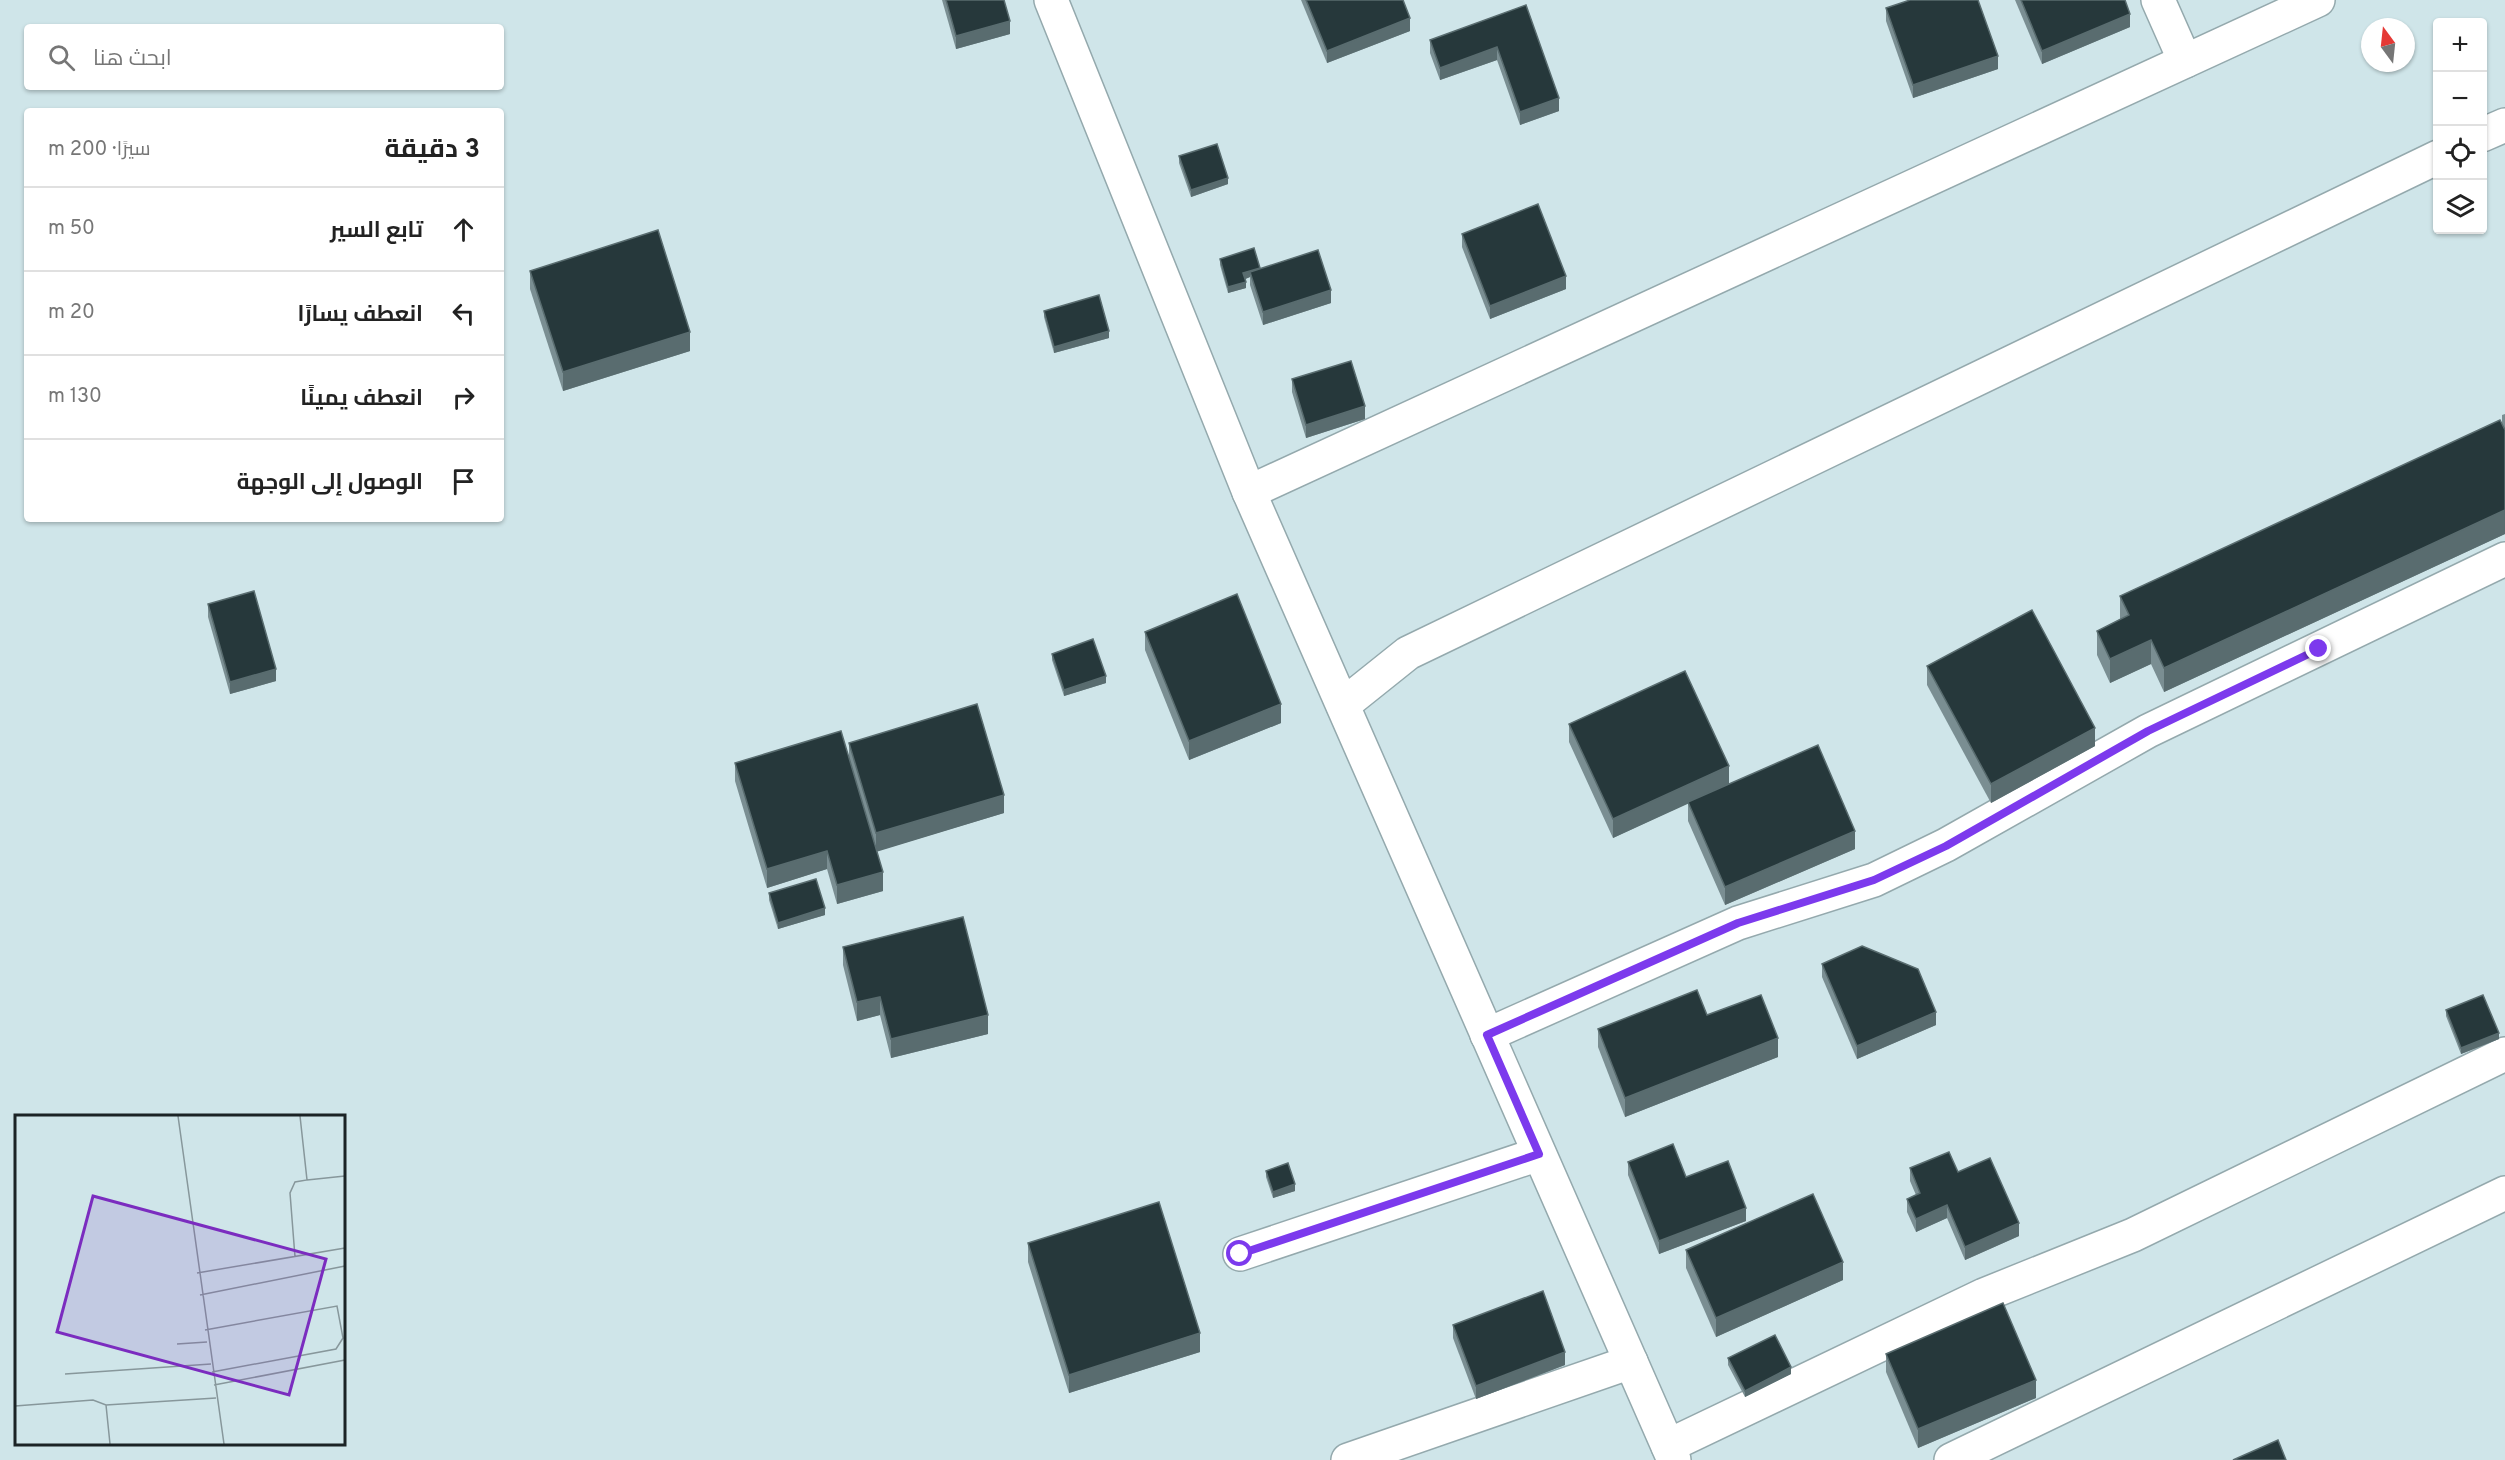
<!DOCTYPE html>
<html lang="ar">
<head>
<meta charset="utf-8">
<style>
  :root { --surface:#fff; --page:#f6f6f6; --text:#222; --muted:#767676; --line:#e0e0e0 }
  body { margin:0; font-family:Overpass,Cairo,sans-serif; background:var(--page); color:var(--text); direction:rtl }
  .controls { position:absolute; right:18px; top:18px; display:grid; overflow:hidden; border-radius:6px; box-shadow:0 2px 4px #0004 }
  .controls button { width:54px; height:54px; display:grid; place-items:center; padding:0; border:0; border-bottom:2px solid var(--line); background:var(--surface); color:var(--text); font:30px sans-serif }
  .compass { position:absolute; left:2361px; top:18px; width:54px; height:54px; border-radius:50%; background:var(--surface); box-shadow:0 2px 4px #0004; rotate:345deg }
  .stop { position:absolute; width:18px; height:18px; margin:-14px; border:4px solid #7c3aed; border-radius:50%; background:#fff }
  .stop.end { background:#7c3aed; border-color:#fff; box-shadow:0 2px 6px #0008 }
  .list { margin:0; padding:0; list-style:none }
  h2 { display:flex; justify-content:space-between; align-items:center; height:78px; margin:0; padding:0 24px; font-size:26px }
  h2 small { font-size:20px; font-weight:400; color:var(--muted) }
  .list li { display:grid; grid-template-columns:39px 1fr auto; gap:18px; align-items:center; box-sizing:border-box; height:84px; padding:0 24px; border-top:2px solid var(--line) }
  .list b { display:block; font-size:22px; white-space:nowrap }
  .list em { font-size:20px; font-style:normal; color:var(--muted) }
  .icon { flex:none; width:33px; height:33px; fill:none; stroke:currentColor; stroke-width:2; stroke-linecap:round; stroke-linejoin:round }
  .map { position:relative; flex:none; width:2505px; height:1460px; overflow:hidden; direction:ltr }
  .search { position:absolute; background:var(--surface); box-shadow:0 2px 4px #0004; left:24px; top:24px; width:480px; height:66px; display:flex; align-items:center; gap:15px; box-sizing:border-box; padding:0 21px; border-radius:6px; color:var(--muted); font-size:22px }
  .panel { position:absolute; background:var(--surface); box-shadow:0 2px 4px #0004; left:24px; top:108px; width:480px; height:414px; border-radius:6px; direction:rtl }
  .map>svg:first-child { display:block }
</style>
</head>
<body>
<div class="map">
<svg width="2505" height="1460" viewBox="0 0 2505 1460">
  <rect width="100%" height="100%" fill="#cfe5e9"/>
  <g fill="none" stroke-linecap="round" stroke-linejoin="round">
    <!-- minor casing -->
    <g stroke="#94a9ad" stroke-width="36">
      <g id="minor">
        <path d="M1051 0 1249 492 1674 1460"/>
        <path d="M2158 0 2185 61"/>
        <path d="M2482 135 2505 125"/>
        <path d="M1249 492 2318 0"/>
        <path d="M1343 705 1408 653 2438 157"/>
        <path d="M1487 1035 1738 923 1874 880 1946 845 2148 731 2505 559"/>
        <path d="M1240 1254 1539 1154"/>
        <path d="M1668 1446 1984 1295 2133 1235 2505 1054"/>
        <path d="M1348 1460 1631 1362"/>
        <path d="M1951 1460 2505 1193"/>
      </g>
    </g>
    <!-- minor -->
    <use href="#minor" stroke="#fff" stroke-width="33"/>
  </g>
  <!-- wall -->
  <g fill="#7a8e92">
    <path d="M942 0H1004L1010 34 956 49Z"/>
    <path d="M1301 0H1403L1410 31 1327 63Z"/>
    <path d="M2015 0H2125L2130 27 2042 64Z"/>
    <path d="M1526 5 1559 111 1520 125 1497 60 1440 80 1430 53V40Z"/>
    <path d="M1886 8 1998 69 1913 98 1886 21Z"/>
    <path d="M1179 156 1228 184 1191 197 1179 163Z"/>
    <path d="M1462 234 1566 289 1490 319 1462 247Z"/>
    <path d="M1220 259 1260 269 1331 303 1263 325 1250 285V277L1245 279 1246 288 1228 293 1220 265Z"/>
    <path d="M530 271 690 351 563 391 530 289Z"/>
    <path d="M1044 311 1109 338 1054 353 1044 317Z"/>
    <path d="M1292 379 1365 419 1306 438 1292 392Z"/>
    <path d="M2505 414V534L2164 692 2151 664 2110 683 2097 655V631L2120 619V596L2502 424V415Z"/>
    <path d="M208 604 276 681 230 694 208 617Z"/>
    <path d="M1145 632 1281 723 1189 760 1145 650Z"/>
    <path d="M1052 654 1106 683 1064 696 1052 660Z"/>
    <path d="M1927 666 2095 746 1991 803 1927 685Z"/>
    <path d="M1569 724 1729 784 1855 849 1725 905 1688 821V803L1613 838 1569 742Z"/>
    <path d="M849 743 1004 813 877 851 883 891 837 904 827 869 767 888 735 781V763L849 758Z"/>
    <path d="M769 893 825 915 778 929 769 900Z"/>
    <path d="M843 947 988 1034 891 1058 880 1015 857 1021 843 965Z"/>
    <path d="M1822 964 1936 1025 1857 1059 1822 977Z"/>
    <path d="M2446 1010 2499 1039 2461 1054 2446 1016Z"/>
    <path d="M1707 1015 1778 1057 1625 1117 1598 1047V1029Z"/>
    <path d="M1628 1162 1686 1177 1746 1221 1659 1254 1628 1175Z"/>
    <path d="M1910 1168 1958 1172 2019 1236 1965 1260 1947 1218 1916 1232 1907 1212V1199L1916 1195 1910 1181Z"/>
    <path d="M1266 1171 1295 1191 1273 1198 1266 1177Z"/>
    <path d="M1028 1243 1200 1352 1069 1393 1028 1262Z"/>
    <path d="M1686 1250 1843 1280 1716 1337 1686 1268Z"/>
    <path d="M1453 1325 1565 1365 1476 1399 1453 1338Z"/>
    <path d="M1886 1354 2036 1398 1918 1448 1886 1372Z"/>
    <path d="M1728 1358 1791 1374 1745 1397 1728 1365Z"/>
  </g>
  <!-- shaded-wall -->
  <g fill="#596c6f">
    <path d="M2130 14V27L2042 64V51Z"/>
    <path d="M1410 18V31L1327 63V51Z"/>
    <path d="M1010 21V34L956 49V36Z"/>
    <path d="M1497 47V60L1440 80V68Z"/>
    <path d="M1998 56V69L1913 98V85Z"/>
    <path d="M1559 98V111L1520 125V112Z"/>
    <path d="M1228 178V184L1191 197V190Z"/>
    <path d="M1260 268V274L1250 272V277L1243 280V273Z"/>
    <path d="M1566 276V289L1490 319V306Z"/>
    <path d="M1246 282V288L1228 293V287Z"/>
    <path d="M1331 290V303L1263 325V312Z"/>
    <path d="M1109 331V338L1054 353V347Z"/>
    <path d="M690 332V351L563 391V372Z"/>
    <path d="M1365 406V419L1306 438V425Z"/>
    <path d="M2505 510V534L2164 692V668Z"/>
    <path d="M2151 640V664L2110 683V659Z"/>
    <path d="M276 669V681L230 694V682Z"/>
    <path d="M1106 676V683L1064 696V690Z"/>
    <path d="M1281 704V723L1189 760V741Z"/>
    <path d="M2095 728V746L1991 803V784Z"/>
    <path d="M1729 766V785L1613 838V819Z"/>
    <path d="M1004 795V813L876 852V833Z"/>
    <path d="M1855 831V849L1725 905V887Z"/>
    <path d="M827 851V869L767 888V869Z"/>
    <path d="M883 872V891L837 904V885Z"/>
    <path d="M825 908V915L778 929V923Z"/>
    <path d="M880 997V1015L857 1021V1002Z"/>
    <path d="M1936 1012V1025L1857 1059V1046Z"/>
    <path d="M988 1015V1034L891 1058V1039Z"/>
    <path d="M2499 1033V1039L2461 1054V1048Z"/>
    <path d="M1778 1038V1057L1625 1117V1098Z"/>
    <path d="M1295 1184V1191L1273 1198V1192Z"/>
    <path d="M1947 1205V1218L1916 1232V1219Z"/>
    <path d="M1746 1208V1221L1659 1254V1241Z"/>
    <path d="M2019 1223V1236L1965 1260V1247Z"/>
    <path d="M1843 1262V1280L1716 1337V1318Z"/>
    <path d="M1200 1333V1352L1069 1393V1375Z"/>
    <path d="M1565 1352V1365L1476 1399V1386Z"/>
    <path d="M1791 1367V1374L1745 1397V1391Z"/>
    <path d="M2036 1380V1398L1918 1448V1429Z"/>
  </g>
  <!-- building -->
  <g fill="#26383b" stroke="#596c6f" stroke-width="1.5">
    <path d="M946 0H1004L1010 21 956 36Z"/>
    <path d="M1306 0H1403L1410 18 1327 51Z"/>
    <path d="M1910 0H1978L1998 56 1913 85 1886 8Z"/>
    <path d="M2021 0H2125L2130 14 2042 51Z"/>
    <path d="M1526 5 1559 98 1520 112 1497 47 1440 68 1430 40Z"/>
    <path d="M1217 144 1228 178 1191 190 1179 156Z"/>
    <path d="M1538 204 1566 276 1490 306 1462 234Z"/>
    <path d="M658 230 690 332 563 372 530 271Z"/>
    <path d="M1254 248 1260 268 1243 273 1246 282 1228 287 1220 259Z"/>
    <path d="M1318 250 1331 290 1263 312 1250 272Z"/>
    <path d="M1099 295 1109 331 1054 347 1044 311Z"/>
    <path d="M1351 361 1365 406 1306 425 1292 379Z"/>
    <path d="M2500 420 2505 430V510L2164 668 2151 640 2110 659 2097 631 2129 615 2120 596Z"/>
    <path d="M254 591 276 669 230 682 208 604Z"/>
    <path d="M1237 594 1281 704 1189 741 1145 632Z"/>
    <path d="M2032 610 2095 728 1991 784 1927 666Z"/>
    <path d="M1093 639 1106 676 1064 690 1052 654Z"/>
    <path d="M1685 671 1729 766 1613 819 1569 724Z"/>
    <path d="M977 704 1004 795 876 833 849 743Z"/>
    <path d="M841 731 883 872 837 885 827 851 767 869 735 763Z"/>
    <path d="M1818 745 1855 831 1725 887 1688 802Z"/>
    <path d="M816 879 825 908 778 923 769 893Z"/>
    <path d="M963 917 988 1015 891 1039 880 997 857 1002 843 947Z"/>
    <path d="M1862 946 1918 969 1936 1012 1857 1046 1822 964Z"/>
    <path d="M1697 990 1707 1015 1761 995 1778 1038 1625 1098 1598 1029Z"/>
    <path d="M2483 995 2499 1033 2461 1048 2446 1010Z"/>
    <path d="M1673 1144 1686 1177 1728 1161 1746 1208 1659 1241 1628 1162Z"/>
    <path d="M1949 1152 1958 1172 1990 1158 2019 1223 1965 1247 1947 1205 1916 1219 1907 1199 1920 1193 1910 1168Z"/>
    <path d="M1288 1163 1295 1184 1273 1192 1266 1171Z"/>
    <path d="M1813 1194 1843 1262 1716 1318 1686 1250Z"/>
    <path d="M1159 1202 1200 1333 1069 1375 1028 1243Z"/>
    <path d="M1543 1291 1565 1352 1476 1386 1453 1325Z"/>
    <path d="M2003 1303 2036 1380 1918 1429 1886 1354Z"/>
    <path d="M1775 1335 1791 1367 1745 1391 1728 1358Z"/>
    <path d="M2278 1440 2286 1460H2233Z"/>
  </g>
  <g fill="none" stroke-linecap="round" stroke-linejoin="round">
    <!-- route -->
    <path stroke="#7c3aed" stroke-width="8" d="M1240 1254 1539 1154 1487 1035 1738 923 1874 880 1946 846 2148 731 2319 649"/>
  </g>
  <!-- overview -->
  <g transform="translate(15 1115)">
    <rect width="330" height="330" fill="#cfe5e9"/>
    <path fill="none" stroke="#87979b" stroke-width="1.5" d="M163 1 209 329M292 65 330 61M280 142 275 78 280 67 292 65 285 1M182 158 330 133M185 180 330 151M190 215 322 191 328 223 321 234 197 257M162 229 192 227M50 259 196 249M199 270 330 245M91 290 95 329M0 291 78 285 91 290 201 283"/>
    <path fill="#7b2cbf" fill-opacity="0.15" stroke="#7b2cbf" stroke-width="3" d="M78 81 311 144 274 280 42 217Z"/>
    <rect width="330" height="330" fill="none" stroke="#1b2325" stroke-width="3"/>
  </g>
</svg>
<div class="controls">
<button>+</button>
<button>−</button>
<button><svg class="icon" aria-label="locate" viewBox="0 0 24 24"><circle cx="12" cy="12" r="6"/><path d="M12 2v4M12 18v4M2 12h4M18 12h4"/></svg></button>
<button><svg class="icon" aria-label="layers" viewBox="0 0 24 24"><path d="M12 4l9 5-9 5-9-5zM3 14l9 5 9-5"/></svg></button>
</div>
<svg class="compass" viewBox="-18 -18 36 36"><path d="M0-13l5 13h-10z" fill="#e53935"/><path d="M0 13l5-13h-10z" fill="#767676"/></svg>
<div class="stop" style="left:1240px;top:1254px"></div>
<div class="stop end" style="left:2319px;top:649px"></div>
<div class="search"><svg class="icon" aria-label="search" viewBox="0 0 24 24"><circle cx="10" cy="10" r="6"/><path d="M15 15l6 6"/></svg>ابحث هنا</div>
<section class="panel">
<h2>3 دقيقة<small>سيرًا · 200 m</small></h2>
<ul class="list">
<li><svg class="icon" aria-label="ahead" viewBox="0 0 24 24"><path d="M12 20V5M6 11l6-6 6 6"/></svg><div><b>تابع السير</b></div><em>50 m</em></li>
<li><svg class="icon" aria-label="left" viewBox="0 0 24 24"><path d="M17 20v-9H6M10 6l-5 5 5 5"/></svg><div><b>انعطف يسارًا</b></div><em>20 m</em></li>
<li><svg class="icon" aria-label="right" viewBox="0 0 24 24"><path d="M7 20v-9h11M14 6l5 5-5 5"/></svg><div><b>انعطف يمينًا</b></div><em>130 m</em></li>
<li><svg class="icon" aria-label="arrive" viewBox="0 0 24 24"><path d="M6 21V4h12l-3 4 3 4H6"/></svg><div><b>الوصول إلى الوجهة</b></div></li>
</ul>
</section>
</div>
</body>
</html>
